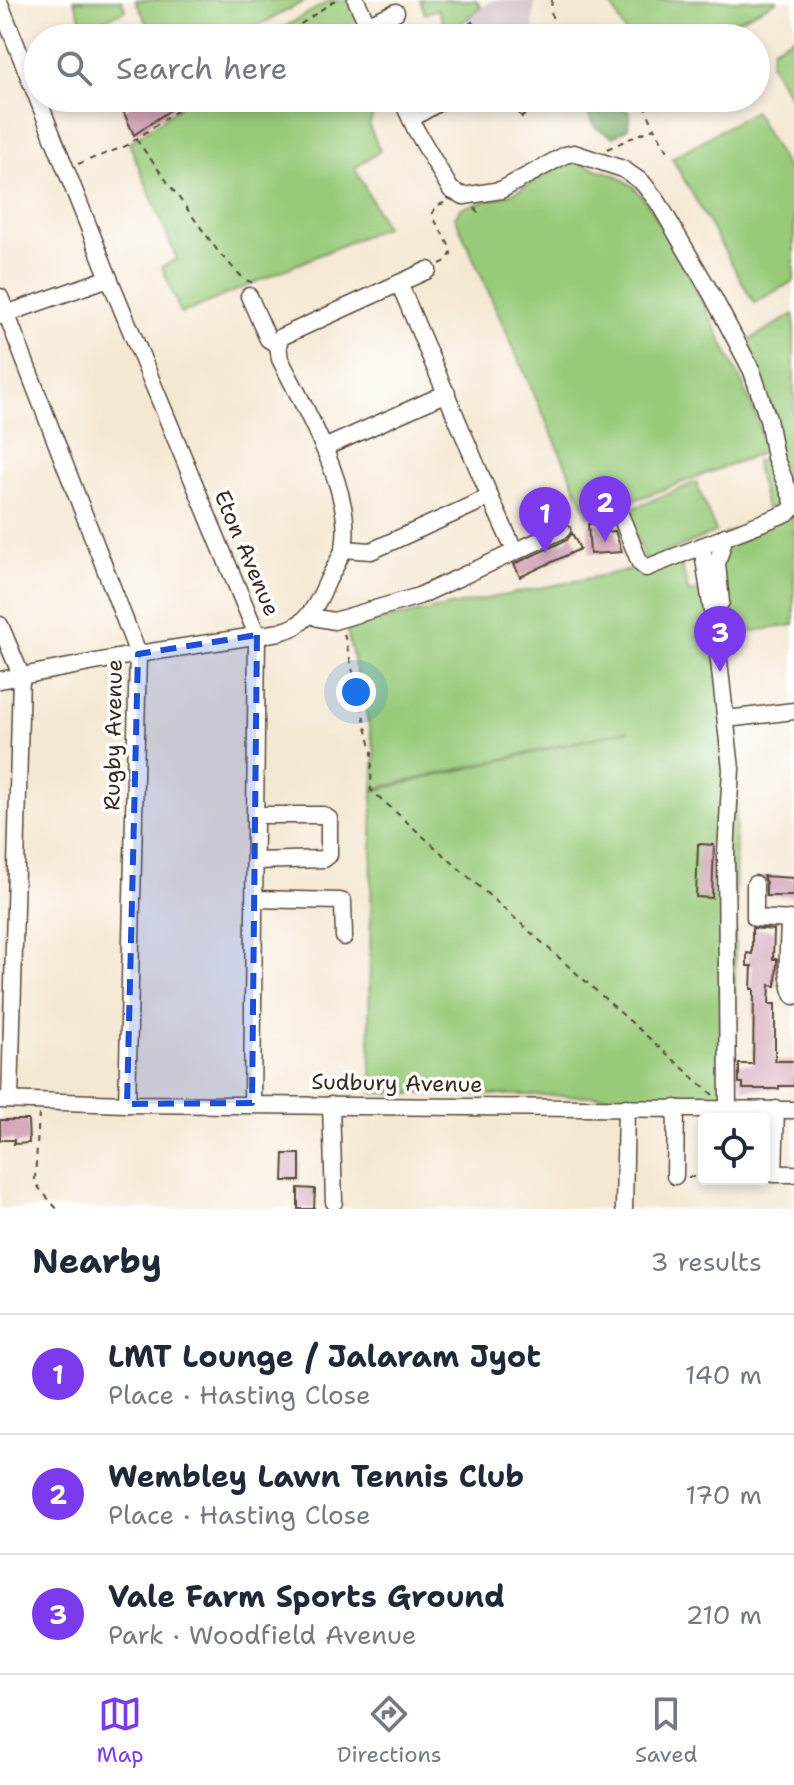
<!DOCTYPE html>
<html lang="en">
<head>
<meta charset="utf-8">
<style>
  :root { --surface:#fff; --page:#f6f6f7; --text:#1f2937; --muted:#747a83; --line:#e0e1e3; --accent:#7c3aed }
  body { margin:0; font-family:"Shantell Sans",sans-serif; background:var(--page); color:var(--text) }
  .controls { position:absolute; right:24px; bottom:24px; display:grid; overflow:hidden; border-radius:8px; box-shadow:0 4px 12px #0003 }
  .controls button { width:72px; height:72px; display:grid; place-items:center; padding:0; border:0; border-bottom:2px solid var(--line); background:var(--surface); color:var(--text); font:40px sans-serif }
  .you { position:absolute; left:356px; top:692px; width:28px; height:28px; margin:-20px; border:6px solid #fff; border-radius:50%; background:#1a73e8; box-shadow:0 0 0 12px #1a73e833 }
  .badge { display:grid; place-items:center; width:52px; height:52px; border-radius:50%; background:var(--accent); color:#fff; font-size:26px; font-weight:700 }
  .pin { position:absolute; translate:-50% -66px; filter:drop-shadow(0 2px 4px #0008) }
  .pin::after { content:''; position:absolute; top:42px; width:28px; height:24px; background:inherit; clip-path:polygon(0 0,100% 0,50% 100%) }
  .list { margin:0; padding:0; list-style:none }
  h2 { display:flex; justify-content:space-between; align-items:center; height:104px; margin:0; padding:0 32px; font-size:34px }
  h2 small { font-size:26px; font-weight:400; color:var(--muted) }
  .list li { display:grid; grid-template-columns:52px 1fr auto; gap:24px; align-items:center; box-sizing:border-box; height:120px; padding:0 32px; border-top:2px solid var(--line) }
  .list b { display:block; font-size:30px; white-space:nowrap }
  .list p { margin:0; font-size:26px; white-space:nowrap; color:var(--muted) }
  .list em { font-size:26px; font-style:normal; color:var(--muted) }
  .icon { flex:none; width:44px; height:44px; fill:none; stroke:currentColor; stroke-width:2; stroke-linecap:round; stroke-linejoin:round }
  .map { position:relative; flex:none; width:794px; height:1209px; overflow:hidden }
  .search { position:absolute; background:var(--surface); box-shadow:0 4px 12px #0003; left:24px; right:24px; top:24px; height:88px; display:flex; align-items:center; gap:20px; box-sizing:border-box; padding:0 28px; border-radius:44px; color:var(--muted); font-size:30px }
  .sheet { height:464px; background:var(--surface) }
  nav { display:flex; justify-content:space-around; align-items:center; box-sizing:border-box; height:112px; border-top:2px solid var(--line); background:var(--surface); font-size:22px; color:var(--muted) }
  nav a { display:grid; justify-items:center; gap:4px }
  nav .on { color:var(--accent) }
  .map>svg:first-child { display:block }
</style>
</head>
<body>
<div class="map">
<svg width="794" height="1209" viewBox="0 0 794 1209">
  <rect width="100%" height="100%" fill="#fff"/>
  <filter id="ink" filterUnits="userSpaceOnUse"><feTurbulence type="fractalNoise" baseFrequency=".0125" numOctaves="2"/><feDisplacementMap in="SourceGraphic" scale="16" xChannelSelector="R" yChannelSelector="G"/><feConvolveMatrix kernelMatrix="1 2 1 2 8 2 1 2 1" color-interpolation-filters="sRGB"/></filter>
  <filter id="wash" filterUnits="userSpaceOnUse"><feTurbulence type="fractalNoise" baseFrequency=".006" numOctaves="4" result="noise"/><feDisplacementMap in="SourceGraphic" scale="32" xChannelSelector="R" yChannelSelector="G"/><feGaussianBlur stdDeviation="1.8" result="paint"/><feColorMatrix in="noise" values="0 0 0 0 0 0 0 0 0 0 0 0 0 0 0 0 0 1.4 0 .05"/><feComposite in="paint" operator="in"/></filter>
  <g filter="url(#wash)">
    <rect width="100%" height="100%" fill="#f5e8d3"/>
    <!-- industrial -->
    <path fill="#d2bec2" d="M493 0H535L533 24 537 38H460L457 33 469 23 467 19Z"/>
    <!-- green -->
    <g fill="#98ca79" stroke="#6a7a4c" stroke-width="2">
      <path d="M74 0H121L126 10 85 28Z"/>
      <path d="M135 0H307L234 38H155Z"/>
      <path d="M331 0H352L371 38H265Z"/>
      <path d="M420 0H476L481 7 448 34 438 9 425 14Z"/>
      <path d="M609 0H778L703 38H628Z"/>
      <path d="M794 37V105L770 63 773 48Z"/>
      <path d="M176 98H378L369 126 380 151 355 168 385 227 181 314 162 267 177 259 129 143 179 107Z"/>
      <path d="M754 111 794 181V281L754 303 672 158Z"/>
      <path d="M576 162 615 175 634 187 651 208 693 282 743 385 758 421 764 452 589 517 455 217 461 208 511 194 567 163Z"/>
      <path d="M794 314V625L720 636 736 773 734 1098 372 1093 369 1013 373 791 628 730 373 789 375 752 346 627 680 560 689 593 704 589 725 534 789 507 737 347Z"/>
      <path d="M767 459 778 506 766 509 755 462Z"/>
      <path d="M696 482 716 532 646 561 626 511Z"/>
    </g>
    <!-- forest -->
    <path fill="#7aae69" stroke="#5a6c44" stroke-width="2" d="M616 104 630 112 628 128 614 137 596 128 587 112 599 105Z"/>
    <g id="blocks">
      <!-- building -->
      <g fill="#cf9db1">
        <path d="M472 22 483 38H460L457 33Z"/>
        <path d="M139 98H169L173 108 134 135 123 111Z"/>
        <path d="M507 98H530L536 105 522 117Z"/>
        <path d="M604 523V532L615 531 622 552 590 554 588 524Z"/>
        <path d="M572 533 580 549 520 577 514 564 567 540Z"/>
        <path d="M698 844 714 845 712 898 696 897Z"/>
        <path d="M763 876 794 878V896H766V883Z"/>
        <path d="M752 928 774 930 773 959H777L776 986 770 985 769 1004H775V1061H794V1086H779V1089H743V1083H739V1064H753L754 989H751L752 966H747V953L752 954Z"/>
        <path d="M0 1120H28L29 1143 14 1144V1140H0Z"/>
        <path d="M284 1154H300V1181H283Z"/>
        <path d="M298 1188 315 1189 314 1209H298Z"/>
      </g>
    </g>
  </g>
  <g filter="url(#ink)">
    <use href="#blocks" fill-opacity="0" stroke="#574639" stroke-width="2"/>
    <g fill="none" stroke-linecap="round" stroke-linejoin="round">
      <!-- minor casing -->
      <g stroke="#574639" stroke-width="19">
        <g id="minor">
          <path d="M356 0 374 38"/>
          <path d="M0 4 109 278 257 635 252 1103"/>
          <path d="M368 24 396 12"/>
          <path d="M401 98 416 130 451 190 464 196 501 190 565 155 574 153 623 169 642 182 658 202 712 295 752 371 768 419 775 457 793 501V508L787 513 646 568 640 563 620 514"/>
          <path d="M411 119 446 98"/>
          <path d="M399 283 490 497"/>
          <path d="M249 296 268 339 278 345"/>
          <path d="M0 297 138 654 127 1104"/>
          <path d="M0 316 109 278"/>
          <path d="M324 448 447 393"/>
          <path d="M702 546 717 643 731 769 726 854 728 1108"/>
          <path d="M343 549 371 551 490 497 510 541"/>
          <path d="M721 602 717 564 725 536"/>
          <path d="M310 613 318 618 334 621 419 596 562 530"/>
          <path d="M0 625 21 675 10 1100"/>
          <path d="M0 680 138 654 280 632C286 630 293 628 297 625 312 616 321 596 328 580 333 570 341 558 344 547 355 493 304 407 280 359L278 345 281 337 428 270"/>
          <path d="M735 718 794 711"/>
          <path d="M255 861 324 859 329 855V819L323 815H255"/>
          <path d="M755 884V918L794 920"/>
          <path d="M255 899 340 901 343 902 344 937"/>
          <path d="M789 919C789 943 784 974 794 996"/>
          <path d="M0 1100 127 1104 794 1110"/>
          <path d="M331 1105 334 1202"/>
          <path d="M776 1109 774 1174H794"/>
          <path d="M675 1176 676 1108"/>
          <path d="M624 1209 626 1107"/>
        </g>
      </g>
      <!-- path -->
      <g stroke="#574639" stroke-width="2" stroke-dasharray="6 6" stroke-linecap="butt">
        <path d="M552 0 551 9 555 38"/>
        <path d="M281 38 335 0"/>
        <path d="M623 98 642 100 654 127"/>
        <path d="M136 139 220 254 244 279 253 283"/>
        <path d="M607 149 654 128 669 153"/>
        <path d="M78 164 126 146 195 98"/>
        <path d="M475 208 480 217"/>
        <path d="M440 264 446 261 451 254 450 247 432 215 436 206 444 203"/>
        <path d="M344 634 372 752 371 790 713 1095"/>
        <path d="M39 1114 35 1179 39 1188 57 1209"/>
        <path d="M688 1177H704"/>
      </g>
      <!-- minor -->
      <use href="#minor" stroke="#fff" stroke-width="16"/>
    </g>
  </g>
  <!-- marked area -->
  <path fill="#1d4ed8" fill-opacity="0.2" stroke="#1d4ed8" stroke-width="6" stroke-dasharray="16 10" stroke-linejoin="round" d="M257 635 252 1103 127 1104 138 654Z"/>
  <g text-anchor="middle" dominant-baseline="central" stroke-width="7" stroke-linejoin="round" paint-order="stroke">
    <!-- street labels -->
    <g font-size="22" fill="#3b2a1e" stroke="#fff">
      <text transform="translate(247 553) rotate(67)">Eton Avenue</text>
      <text transform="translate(113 735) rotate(-89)">Rugby Avenue</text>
      <text transform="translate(397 1083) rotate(1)">Sudbury Avenue</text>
    </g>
  </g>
</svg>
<div class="controls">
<button><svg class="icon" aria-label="locate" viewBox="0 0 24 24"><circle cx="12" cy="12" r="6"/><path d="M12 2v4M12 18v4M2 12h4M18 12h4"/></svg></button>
</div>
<div class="you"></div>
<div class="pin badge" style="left:545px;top:553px">1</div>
<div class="pin badge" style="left:605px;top:542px">2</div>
<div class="pin badge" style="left:720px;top:672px">3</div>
<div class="search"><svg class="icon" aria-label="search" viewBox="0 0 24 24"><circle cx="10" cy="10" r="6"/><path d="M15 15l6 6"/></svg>Search here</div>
</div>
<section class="sheet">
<h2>Nearby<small>3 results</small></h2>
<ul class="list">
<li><span class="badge">1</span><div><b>LMT Lounge / Jalaram Jyot</b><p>Place · Hasting Close</p></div><em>140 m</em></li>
<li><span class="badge">2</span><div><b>Wembley Lawn Tennis Club</b><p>Place · Hasting Close</p></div><em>170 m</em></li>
<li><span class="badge">3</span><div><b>Vale Farm Sports Ground</b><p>Park · Woodfield Avenue</p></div><em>210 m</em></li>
</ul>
</section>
<nav>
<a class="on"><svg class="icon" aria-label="map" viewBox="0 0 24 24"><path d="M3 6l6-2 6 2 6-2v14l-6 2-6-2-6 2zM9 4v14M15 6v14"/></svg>Map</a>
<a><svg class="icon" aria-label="directions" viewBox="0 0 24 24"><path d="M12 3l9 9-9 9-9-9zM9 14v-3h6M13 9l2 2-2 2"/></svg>Directions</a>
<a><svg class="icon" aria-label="saved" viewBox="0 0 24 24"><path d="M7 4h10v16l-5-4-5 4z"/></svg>Saved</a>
</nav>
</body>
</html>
